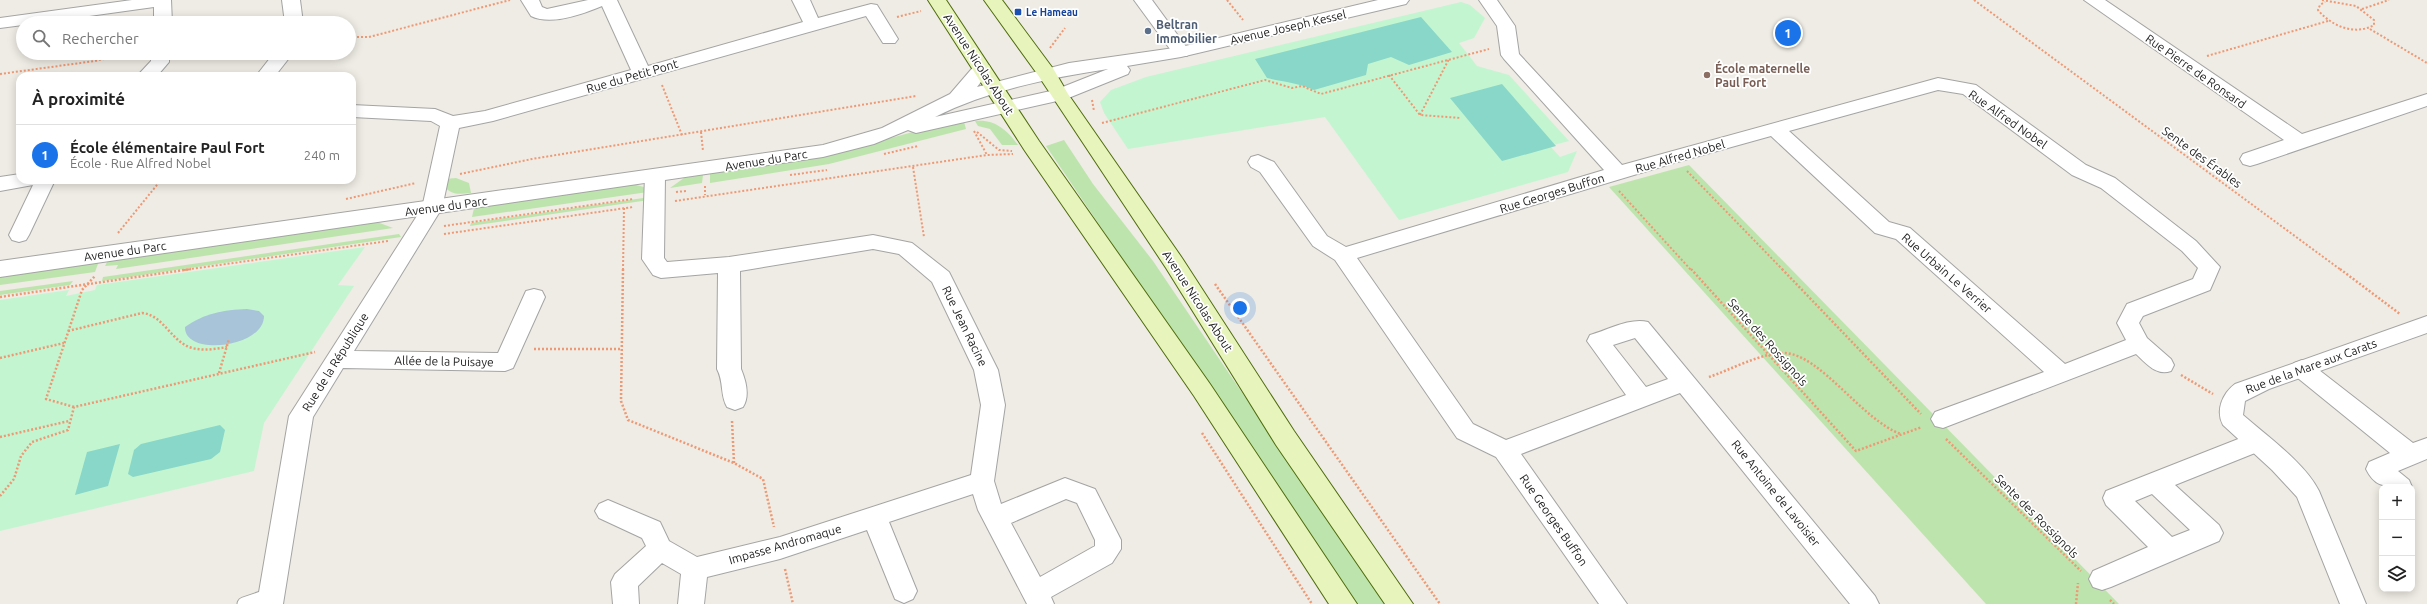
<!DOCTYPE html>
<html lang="fr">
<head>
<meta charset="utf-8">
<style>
  :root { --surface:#fff; --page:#f2f2f2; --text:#222; --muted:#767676; --line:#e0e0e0; --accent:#1a73e8 }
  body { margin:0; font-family:Ubuntu,sans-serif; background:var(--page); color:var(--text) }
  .controls { position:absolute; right:12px; bottom:12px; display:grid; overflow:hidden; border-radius:8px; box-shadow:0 2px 10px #0003 }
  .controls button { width:36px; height:36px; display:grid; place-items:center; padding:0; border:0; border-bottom:1px solid var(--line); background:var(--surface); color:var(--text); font:20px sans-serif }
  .you { position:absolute; left:1240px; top:308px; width:14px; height:14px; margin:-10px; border:3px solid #fff; border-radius:50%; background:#1a73e8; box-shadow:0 0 0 6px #1a73e833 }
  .badge { display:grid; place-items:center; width:26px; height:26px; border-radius:50%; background:var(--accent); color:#fff; font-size:13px; font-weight:700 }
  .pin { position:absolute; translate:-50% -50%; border:2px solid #fff; box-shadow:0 1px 4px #0006 }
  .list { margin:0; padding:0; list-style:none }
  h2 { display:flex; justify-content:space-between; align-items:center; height:52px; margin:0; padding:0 16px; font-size:17px }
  h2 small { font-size:13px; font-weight:400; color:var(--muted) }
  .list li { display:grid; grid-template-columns:26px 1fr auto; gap:12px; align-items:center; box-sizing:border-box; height:60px; padding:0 16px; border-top:1px solid var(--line) }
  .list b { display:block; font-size:15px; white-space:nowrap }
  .list p { margin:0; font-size:13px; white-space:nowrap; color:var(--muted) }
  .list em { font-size:13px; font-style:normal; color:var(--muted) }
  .icon { flex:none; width:22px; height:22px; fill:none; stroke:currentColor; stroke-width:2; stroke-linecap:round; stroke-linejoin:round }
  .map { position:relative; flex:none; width:2427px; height:604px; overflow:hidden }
  .search { position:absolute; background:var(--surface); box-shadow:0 2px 10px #0003; left:16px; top:16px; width:340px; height:44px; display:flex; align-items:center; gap:10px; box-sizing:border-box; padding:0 14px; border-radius:22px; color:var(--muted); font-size:15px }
  .panel { position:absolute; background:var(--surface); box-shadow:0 2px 10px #0003; left:16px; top:72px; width:340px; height:112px; border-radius:12px }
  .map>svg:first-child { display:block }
</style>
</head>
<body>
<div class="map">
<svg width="2427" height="604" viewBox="0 0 2427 604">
  <rect width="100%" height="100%" fill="#eeece4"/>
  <!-- grass -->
  <g fill="#bee4ad">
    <path d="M975 121C995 119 1007 130 1018 145H1002L990 129 978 126Z"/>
    <path d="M964 122 966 129 829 164 710 183V173L824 156 913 132Z"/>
    <path d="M1064 140 1093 184 1153 261 1385 604H1356L1046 146Z"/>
    <path d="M1689 165 2119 604H1986L1609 187Z"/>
    <path d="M703 175 702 183 670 188 684 178Z"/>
    <path d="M456 178 469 183 471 193C460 194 452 196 444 186L446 179Z"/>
    <path d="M632 184 644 187 648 192 472 217 474 208Z"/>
    <path d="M650 197 649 200 470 226 471 223Z"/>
    <path d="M377 222 393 228 116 269 118 265 105 266 108 260Z"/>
    <path d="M399 234 401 237 102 281 103 277Z"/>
    <path d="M99 261 95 272 0 285V275Z"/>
    <path d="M73 281 70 285 0 295V291Z"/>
  </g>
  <!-- park -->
  <g fill="#c4f5d1">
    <path d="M1461 2 1470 5 1485 18 1474 38 1459 43 1477 66 1509 75 1569 141 1550 146 1560 157 1577 151 1568 172 1399 220 1325 117 1128 149 1104 113 1100 102 1111 90 1146 77Z"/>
    <path d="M365 247 338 285 354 286 264 423 254 471 0 531V300L69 290 66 296 95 290 97 285Z"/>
  </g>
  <!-- pitch -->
  <g fill="#88d7c8">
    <path d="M1421 17 1452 52 1409 65 1391 57 1368 64 1366 75 1314 90C1299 83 1284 82 1267 78L1255 59Z"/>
    <path d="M1502 84 1556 146 1502 161 1450 98Z"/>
    <path d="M220 425 225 430 220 452 211 459 133 477 128 474 134 450 141 444Z"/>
    <path d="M120 444 108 486 75 495 87 452Z"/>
  </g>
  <!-- water -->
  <path fill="#a8c4d8" d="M247 309 259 311 264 316C264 348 184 357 185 327 205 313 223 310 247 309Z"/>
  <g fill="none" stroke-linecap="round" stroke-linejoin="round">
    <!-- service casing -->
    <g stroke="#a4a4a4" stroke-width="15">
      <path id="service" d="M244 604 270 595"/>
    </g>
    <!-- minor casing -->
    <g stroke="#a4a4a4" stroke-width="2">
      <g id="minor">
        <path d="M132 0H171L172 23H154V7L39 23H23V25L0 28V18Z"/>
        <path d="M282 0H300L303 23H285Z"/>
        <path d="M521 0H539L542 7 547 9 588 0H617L648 66 803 22 792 0H810L818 18 871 4 877 5 898 39 895 43H883L866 16 493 121 459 128 442 208 354 351 498 353 526 291 534 289 542 291 545 297 513 368 505 371 343 368 313 417 283 604H257L289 416 422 208 440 126 431 121 352 117V105L435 109 453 116 485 111 631 70 602 6C583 14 551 26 531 16Z"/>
        <path d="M1134 0H1152L1190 52 1187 56H1175Z"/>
        <path d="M1479 0H1497L1515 26 1519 54 1622 165 1938 78 1976 85 2086 165 2115 178 2196 241 2220 267 2210 290 2143 316 2139 323 2147 338 2171 359 2174 365 2171 371C2156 376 2147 364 2136 354L1943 428 1935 426 1931 419 1935 412 2044 372 1896 239 1875 233 1771 136 1674 163 1357 258 1473 424 1506 440 1626 395 1587 341 1590 335C1607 330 1631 317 1648 322L1875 596 1879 604H1850L1680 393 1521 454 1627 604H1599L1496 457 1457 438 1335 260 1313 246 1260 172 1251 167 1248 162 1251 157 1258 155 1274 162 1327 236 1346 247 1604 170 1504 59 1501 55 1497 26ZM1938 90 1963 94 2072 175 2101 188 2182 251 2198 268 2193 279 2127 304 2117 323 2126 340 2065 364 1910 228 1889 222 1789 131ZM1635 338 1668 379 1646 387 1613 345Z"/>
        <path d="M2084 0H2105L2302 134 2427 94V106L2257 164 2250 166 2243 164 2240 159 2243 154 2284 140Z"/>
        <path d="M151 53H169V62L157 76H137L151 61Z"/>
        <path d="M274 53H293L275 76H256Z"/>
        <path d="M655 169 662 171 665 176 664 258 667 262 729 257 873 235 912 243 949 272 998 370 1005 405 994 481 1001 504 1065 478 1095 489 1121 540V549L1112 563 1051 597 1054 604H1027L978 510 973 494 889 522 917 591 913 599 904 603 895 599 867 530 780 559 707 577 704 604H678L681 574 662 563 638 586 639 604H613L611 582 615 574 646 546 642 538 599 518 595 511 599 504 608 500 660 522 669 541 697 557 780 537 971 475 981 405 974 370 932 282 899 254 873 249 740 271 741 369C746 381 750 396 743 407L735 410 727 407C720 395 724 382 717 369L718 273 661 278 653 275 642 259 645 176 648 171ZM1066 499 1077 503 1095 540V546L1040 577 1011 523Z"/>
        <path d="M20 174V180H55L29 235 26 240 19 242 12 240 9 235 33 185 0 191V177Z"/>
        <path d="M2302 360 2310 363 2413 443 2427 438V459L2398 471 2409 480 2412 487V488C2393 481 2379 495 2366 469L2369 462 2390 453 2294 375 2290 369 2294 363Z"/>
        <path d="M2256 432 2265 435 2268 442 2265 449 2175 485 2219 525 2223 533 2219 541 2111 587 2102 590 2093 587 2089 579 2093 571 2148 547 2106 505 2103 498 2106 491ZM2152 494 2190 530 2172 537 2135 501Z"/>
      </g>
    </g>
    <!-- tertiary casing -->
    <g stroke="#a4a4a4" stroke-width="2">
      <g id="tertiary">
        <path d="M1378 0H1409L1406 4 1181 57 1127 66 1130 70 1128 74 1066 99 916 133 908 130 874 144 823 157 0 277V261L823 145 882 128 950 94 975 65H989L991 69 977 87 1069 63 1181 47ZM1108 69 1055 90 935 117C988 90 1050 78 1108 69Z"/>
        <path d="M2427 316V333L2269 389 2245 401 2243 415C2267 436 2305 463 2319 491L2366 604H2340L2297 497 2272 470 2223 425C2215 410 2223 393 2235 384Z"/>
      </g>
    </g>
    <!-- secondary casing -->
    <g stroke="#4f6c0d" stroke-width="2">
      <g id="secondary">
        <path d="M928 0H946L1039 141 1210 384 1357 604H1329L1194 396 1025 151Z"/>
        <path d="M984 0H1002L1054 70 1068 94 1182 258 1294 431 1413 604H1385L1276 445 1166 268 1038 75Z"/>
      </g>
    </g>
    <!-- path-far1 -->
    <g stroke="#ef9874" stroke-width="2" stroke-dasharray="2 2" stroke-linecap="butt">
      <path d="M1227 0 1243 20"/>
      <path d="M1974 0 2341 270"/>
      <path d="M2322 0 2356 6 2374 20V25C2355 36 2331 26 2318 10L2320 5 2325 2"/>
      <path d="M2362 9 2389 0"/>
      <path d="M897 17 921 11"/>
      <path d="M2370 29 2427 63"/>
      <path d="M349 37H369L510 0"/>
      <path d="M1050 48 1065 28"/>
      <path d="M2207 56 2328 21"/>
      <path d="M0 74 95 61 130 53"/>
      <path d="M1389 75 1420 115 1461 118"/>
      <path d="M662 85 682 135"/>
      <path d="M1092 100 1094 111"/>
      <path d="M1420 115 1449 59"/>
      <path d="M1102 123 1265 80 1292 88 1302 86 1321 94 1489 49"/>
      <path d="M974 131 987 155 1013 154"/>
      <path d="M701 132 703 151"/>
      <path d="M977 132 999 150 1012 151"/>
      <path d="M884 154 918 146"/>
      <path d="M913 167 924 237"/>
      <path d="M1687 171 1783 270"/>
      <path d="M460 174 532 159 916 96"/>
      <path d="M790 175 827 170"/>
      <path d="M705 186V195"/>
      <path d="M1619 191 1691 270"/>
      <path d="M676 192 686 191"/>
      <path d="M346 199 416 183"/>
      <path d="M675 201 987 155"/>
      <path d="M444 226 633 199"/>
      <path d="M118 233 161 180"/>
      <path d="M444 234 633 207"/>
      <path d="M184 270 388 241"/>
      <path d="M623 270 624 208"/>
    </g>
    <!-- path -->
    <g stroke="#ef9874" stroke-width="2.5" stroke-dasharray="2 2" stroke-linecap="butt">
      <path d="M623 269 621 401 628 420 734 463 763 479 774 527"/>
      <path d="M1691 269 1856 451 1922 427"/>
      <path d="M1782 269 1921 414"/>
      <path d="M2340 269 2400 314"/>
      <path d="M1215 284 1440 604"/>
      <path d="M0 297 191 269"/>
      <path d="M68 331 142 313C164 315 171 342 192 348 204 351 216 349 227 347"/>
      <path d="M534 349H621"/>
      <path d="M0 358 64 343"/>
      <path d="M219 373 229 339"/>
      <path d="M2181 375 2213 394"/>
      <path d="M1709 377C1730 370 1763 352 1785 353 1821 355 1863 421 1901 434"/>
      <path d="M74 407 46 399 82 290 95 276"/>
      <path d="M732 421 734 463"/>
      <path d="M1202 433 1312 604"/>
      <path d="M0 437 69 421"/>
      <path d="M1946 439 2081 571"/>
      <path d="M0 496 14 479 21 456 32 442 68 430 74 407 315 352"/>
      <path d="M785 569 793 604"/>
      <path d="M2110 600 2114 604"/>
      <path d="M2076 604 2078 583"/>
    </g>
    <!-- service -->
    <use href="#service" stroke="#fff" stroke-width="13"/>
    <!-- minor -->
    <use href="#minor" fill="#fff" fill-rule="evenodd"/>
    <!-- tertiary -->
    <use href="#tertiary" fill="#fff" fill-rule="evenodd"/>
    <!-- secondary -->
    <use href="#secondary" fill="#e7f4bb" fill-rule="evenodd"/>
  </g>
  <!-- markers -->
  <rect fill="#1a4fb4" stroke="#fff" stroke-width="1.5" x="1014" y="8" width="8" height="8" rx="2"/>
  <circle fill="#5c6f8a" stroke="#fff" stroke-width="1.5" cx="1148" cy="31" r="4"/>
  <circle fill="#8d6e63" stroke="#fff" stroke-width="1.5" cx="1707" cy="75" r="4"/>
  <g text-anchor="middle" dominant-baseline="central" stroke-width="3.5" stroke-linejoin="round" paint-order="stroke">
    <!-- far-transit labels -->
    <g font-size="10" font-weight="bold" fill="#164399" stroke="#fff" text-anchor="start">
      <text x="1026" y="12">Le Hameau</text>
    </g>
    <!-- service labels -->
    <g font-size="12" font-weight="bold" fill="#4e5e75" stroke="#fff" text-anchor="start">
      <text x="1156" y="24">Beltran<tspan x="1156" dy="14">Immobilier</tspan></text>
    </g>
    <!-- street labels -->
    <g font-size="12" fill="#1d1d1d" stroke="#fff">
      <text transform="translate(1288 27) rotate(-13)">Avenue Joseph Kessel</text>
      <text transform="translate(979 64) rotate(57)">Avenue Nicolas About</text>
      <text transform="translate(2196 71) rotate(35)">Rue Pierre de Ronsard</text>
      <text transform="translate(632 76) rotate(-16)">Rue du Petit Pont</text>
      <text transform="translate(2008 119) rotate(35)">Rue Alfred Nobel</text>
      <text transform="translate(1680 156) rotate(-16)">Rue Alfred Nobel</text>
      <text transform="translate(2202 157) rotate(36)">Sente des Érables</text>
      <text transform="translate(766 160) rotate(-9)">Avenue du Parc</text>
      <text transform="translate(1552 193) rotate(-17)">Rue Georges Buffon</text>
      <text transform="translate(446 206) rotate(-8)">Avenue du Parc</text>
      <text transform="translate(125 251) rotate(-8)">Avenue du Parc</text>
      <text transform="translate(1947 273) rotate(41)">Rue Urbain Le Verrier</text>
      <text transform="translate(1198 301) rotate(57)">Avenue Nicolas About</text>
      <text transform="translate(965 326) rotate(64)">Rue Jean Racine</text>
      <text transform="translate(1768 342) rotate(48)">Sente des Rossignols</text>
      <text transform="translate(444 361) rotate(1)">Allée de la Puisaye</text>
      <text transform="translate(335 362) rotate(-58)">Rue de la République</text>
      <text transform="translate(2311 366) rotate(-20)">Rue de la Mare aux Carats</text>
      <text transform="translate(1776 493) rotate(51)">Rue Antoine de Lavoisier</text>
      <text transform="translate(2037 516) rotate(45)">Sente des Rossignols</text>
      <text transform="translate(1554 520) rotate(55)">Rue Georges Buffon</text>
      <text transform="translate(785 544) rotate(-16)">Impasse Andromaque</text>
    </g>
    <!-- education labels -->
    <g font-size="12" font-weight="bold" fill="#785e54" stroke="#fff" text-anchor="start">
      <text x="1715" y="68">École maternelle<tspan x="1715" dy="14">Paul Fort</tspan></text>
    </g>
  </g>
</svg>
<div class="controls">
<button>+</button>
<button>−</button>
<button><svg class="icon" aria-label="layers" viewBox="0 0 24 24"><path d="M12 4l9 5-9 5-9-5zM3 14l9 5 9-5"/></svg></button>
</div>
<div class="you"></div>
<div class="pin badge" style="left:1788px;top:33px">1</div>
<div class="search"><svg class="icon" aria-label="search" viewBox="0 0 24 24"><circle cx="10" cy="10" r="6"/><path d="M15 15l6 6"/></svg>Rechercher</div>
<section class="panel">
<h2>À proximité<small></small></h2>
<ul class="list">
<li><span class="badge">1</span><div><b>École élémentaire Paul Fort</b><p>École · Rue Alfred Nobel</p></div><em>240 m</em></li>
</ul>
</section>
</div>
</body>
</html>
